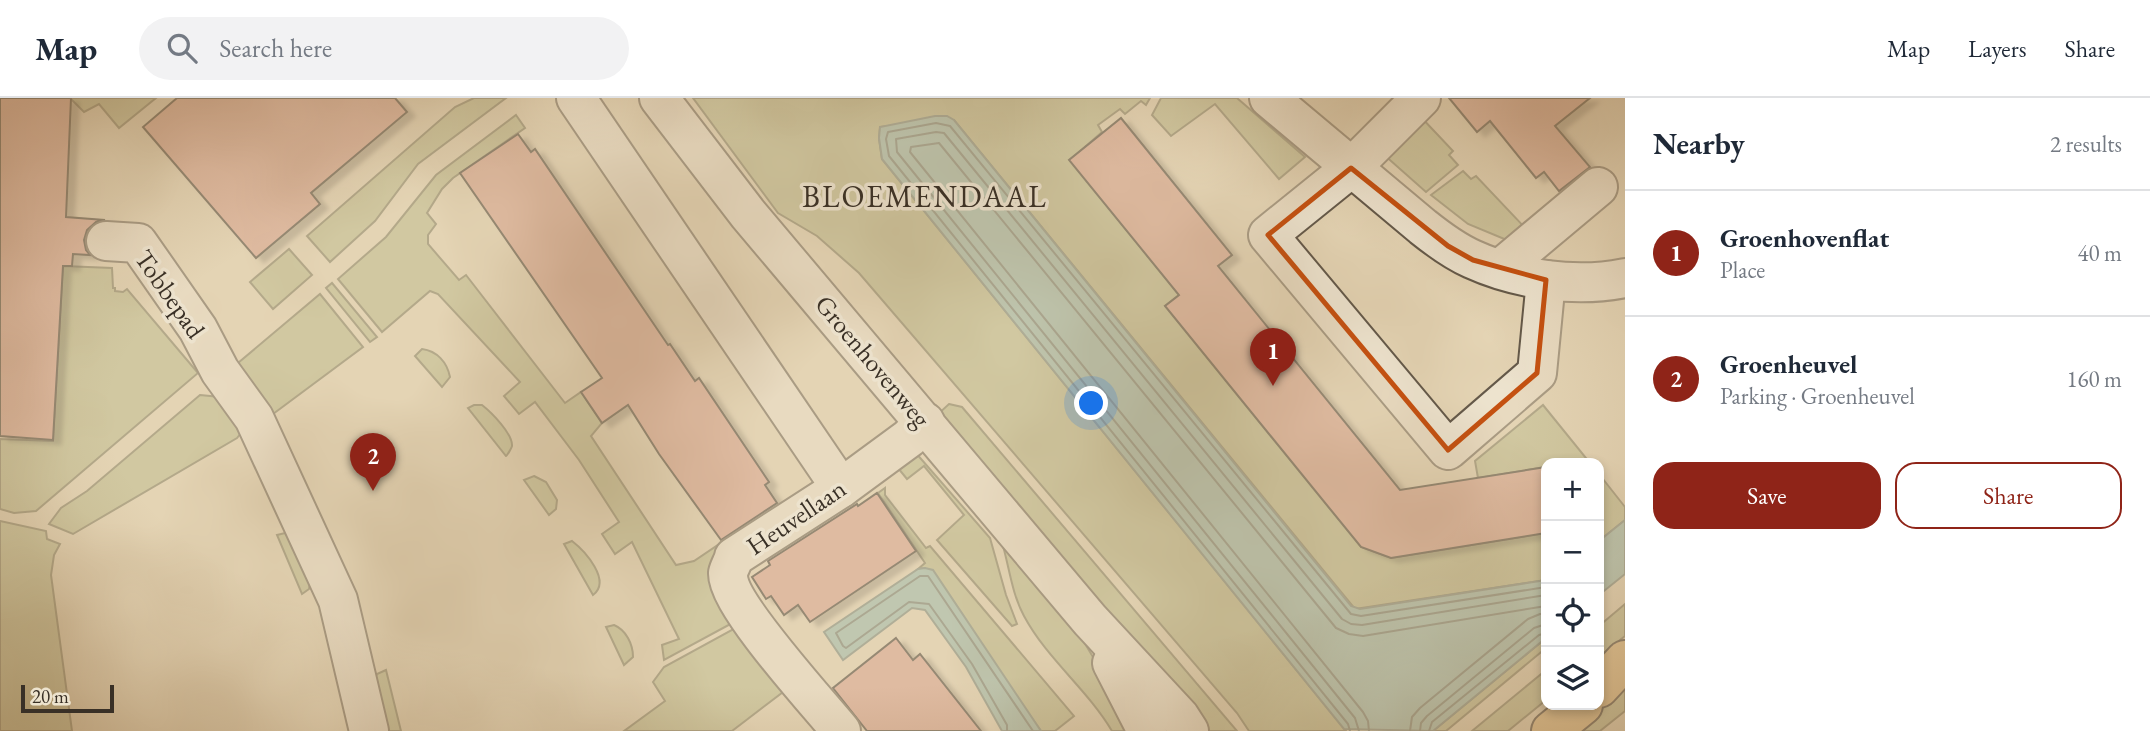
<!DOCTYPE html>
<html lang="en">
<head>
<meta charset="utf-8">
<style>
  :root { --surface:#fff; --page:#f2f2f3; --text:#1f2937; --muted:#747a83; --line:#e0e1e3; --accent:#8f2418 }
  body { margin:0; font-family:"EB Garamond",serif; background:var(--page); color:var(--text) }
  .controls { position:absolute; right:21px; bottom:21px; display:grid; overflow:hidden; border-radius:14px; box-shadow:0 4px 10px #0003 }
  .controls button { width:63px; height:63px; display:grid; place-items:center; padding:0; border:0; border-bottom:2px solid var(--line); background:var(--surface); color:var(--text); font:35px sans-serif }
  .scale { position:absolute; left:21px; bottom:18px; width:93px; box-sizing:border-box; padding-left:7px; border:4px solid #393026; border-top:0; font-size:19px; line-height:24px; white-space:nowrap; color:#393026; -webkit-text-stroke:5px #ede3ce; paint-order:stroke }
  .you { position:absolute; left:1092px; top:306px; width:24px; height:24px; margin:-18px; border:5px solid #fff; border-radius:50%; background:#1a73e8; box-shadow:0 0 0 10px #1a73e833 }
  .badge { display:grid; place-items:center; width:46px; height:46px; border-radius:50%; background:var(--accent); color:#fff; font-size:23px; font-weight:700 }
  .pin { position:absolute; translate:-50% -58px; filter:drop-shadow(0 2px 4px #0008) }
  .pin::after { content:''; position:absolute; top:37px; width:24px; height:21px; background:inherit; clip-path:polygon(0 0,100% 0,50% 100%) }
  .list { margin:0; padding:0; list-style:none }
  h2 { display:flex; justify-content:space-between; align-items:center; height:91px; margin:0; padding:0 28px; font-size:30px }
  h2 small { font-size:23px; font-weight:400; color:var(--muted) }
  .list li { display:grid; grid-template-columns:46px 1fr auto; gap:21px; align-items:center; box-sizing:border-box; height:126px; padding:0 28px; border-top:2px solid var(--line) }
  .list b { display:block; font-size:26px; white-space:nowrap }
  .list p { margin:0; font-size:23px; white-space:nowrap; color:var(--muted) }
  .list em { font-size:23px; font-style:normal; color:var(--muted) }
  .actions { display:flex; gap:14px; padding:21px 28px }
  .actions a { flex:1; padding:16px 0; border:2px solid var(--accent); border-radius:21px; text-align:center; font-size:24px; color:var(--accent) }
  .actions .main { background:var(--accent); color:#fff }
  .icon { flex:none; width:38px; height:38px; fill:none; stroke:currentColor; stroke-width:2; stroke-linecap:round; stroke-linejoin:round }
  .map { position:relative; flex:none; width:1625px; height:633px; overflow:hidden }
  header { display:flex; align-items:center; gap:42px; box-sizing:border-box; height:98px; padding:0 35px; background:var(--surface); border-bottom:2px solid var(--line) }
  header strong { font-size:33px }
  nav { display:flex; gap:38px; margin-inline-start:auto; font-size:24px }
  .search { width:490px; height:63px; background:var(--page); display:flex; align-items:center; gap:18px; box-sizing:border-box; padding:0 24px; border-radius:38px; color:var(--muted); font-size:26px }
  main { display:flex }
  aside { flex:1; background:var(--surface) }
  .map>svg:first-child { display:block }
</style>
</head>
<body>
<header>
<strong>Map</strong>
<div class="search"><svg class="icon" aria-label="search" viewBox="0 0 24 24"><circle cx="10" cy="10" r="6"/><path d="M15 15l6 6"/></svg>Search here</div>
<nav><a>Map</a><a>Layers</a><a>Share</a></nav>
</header>
<main>
<div class="map">
<svg width="1625" height="633" viewBox="0 0 1625 633">
  <defs>
    <filter id="shadow"><feDropShadow dx="8" dy="4.5" stdDeviation="2" flood-color="#0004"/></filter>
  </defs>
  <rect width="100%" height="100%" fill="#e4d4b4"/>
  <filter id="stains"><feTurbulence type="fractalNoise" baseFrequency=".00286" numOctaves="4"/><feColorMatrix values="0 0 0 0 .2 0 0 0 0 .09 0 0 0 0 .02 0 0 0 .5 -.17"/></filter>
  <radialGradient id="worn" r=".72"><stop offset=".6" stop-color="#630" stop-opacity="0"/><stop offset="1" stop-color="#630" stop-opacity=".3"/></radialGradient>
  <!-- green -->
  <g fill="#babb89" stroke="#7a7658" stroke-width="2">
    <path d="M70 0H156L119 30 99 6 84 14Z"/>
    <path d="M474 0H506L418 66 375 123 330 164 307 138 455 9Z"/>
    <path d="M693 0H1150L1146 7 1141 3 1125 16 1120 11 1098 27 1102 34 1070 62 1179 197 1165 208 1361 449 1391 460 1546 435V482L1355 511 954 22 880 29 879 41 882 61 1346 633H1249L1237 615 859 175 817 138 778 115Z"/>
    <path d="M1161 0H1237L1305 59 1279 81 1215 6 1171 38 1152 17Z"/>
    <path d="M516 17 525 30 453 80 442 91 427 115 436 126 428 137V146L459 182 466 177 565 305 581 294 602 325 591 338 676 467 694 463 746 428 752 437 736 523 664 562 662 547 679 541 632 444 615 456 602 436 619 424 579 362 535 304 519 316 504 298 520 284 438 196 430 193 382 234 338 181 386 139 436 77Z"/>
    <path d="M1419 17 1453 53 1449 57 1458 67 1426 94 1382 55Z"/>
    <path d="M1463 73 1471 81 1476 78 1528 133 1514 145 1468 126 1431 97Z"/>
    <path d="M289 151 312 177 273 211 250 184Z"/>
    <path d="M63 168 112 170 113 190H115V193L123 194 127 191 198 275 36 413 14 415 0 411V341L53 343Z"/>
    <path d="M332 185 377 239 370 244 326 190Z"/>
    <path d="M320 196 363 249 273 316 237 285 238 265Z"/>
    <path d="M422 251C437 253 447 264 450 279L442 289 415 258Z"/>
    <path d="M200 297 220 299 241 335 237 340 73 436 49 426 61 410 87 393Z"/>
    <path d="M949 306 962 309 1237 633H1198L937 317Z"/>
    <path d="M474 307H482C491 314 513 336 512 348 512 349 507 358 506 358L468 310Z"/>
    <path d="M1543 307 1590 365H1546V369L1478 380 1475 363Z"/>
    <path d="M915 354 990 440 1006 497 1017 526 1012 528 937 442 964 417 924 368 907 381 898 370Z"/>
    <path d="M1599 376 1625 409V422L1599 443Z"/>
    <path d="M534 378 546 384 557 402 556 411 549 417 524 382Z"/>
    <path d="M885 390V397L926 450 930 448 1074 618 1055 633H1041L925 470 918 471 925 465 878 395Z"/>
    <path d="M0 423 46 433 47 441 60 446 54 457 51 477 72 633H0Z"/>
    <path d="M285 435 290 437 310 485 309 491 302 496 277 437Z"/>
    <path d="M1001 441 1077 532 1113 593 1131 633H1112C1087 591 1047 561 1024 518 1011 494 1009 466 1001 441Z"/>
    <path d="M572 443C585 453 612 483 593 497L564 446Z"/>
    <path d="M1625 506V538L1599 559V528Z"/>
    <path d="M614 527C626 532 633 546 633 559L624 567 606 529Z"/>
    <path d="M739 528 787 591 732 633H624L665 603 653 584 664 569Z"/>
    <path d="M1546 540V550L1446 633H1433Z"/>
    <path d="M386 572 401 633H388L384 629 375 581 377 576Z"/>
    <path d="M1546 572V602L1508 633H1472Z"/>
    <path d="M1625 577V613L1600 633H1579Z"/>
  </g>
  <!-- water -->
  <g fill="#96b8aa" stroke="#718275" stroke-width="2">
    <path d="M935 18H947L954 22 1351 508 1360 511 1546 482V540L1433 633 1344 631 882 61 879 40 880 29Z"/>
    <path d="M1625 422V476L1599 497V443Z"/>
    <path d="M925 470 933 472 1041 633H1002L966 569 925 512 912 510 843 562 824 534 918 471Z"/>
  </g>
  <g fill="none" stroke-linecap="round" stroke-linejoin="round">
    <!-- shore -->
    <g stroke="#687468" stroke-width="2">
      <path d="M1007 633V627L972 566 929 506 909 504 846 550 843 548 836 535 920 478H928L1033 633"/>
      <path d="M1350 633 1348 626 889 58 886 41 888 34 936 25 950 28 1351 516 1361 518 1546 489"/>
      <path d="M1359 633 1355 620 897 54 896 41 936 34 944 35 1342 521 1351 526 1362 527 1546 497"/>
      <path d="M1369 633 1368 623 1363 614 910 54 911 49 939 45 1336 530 1349 536 1363 538 1546 508"/>
      <path d="M1410 633 1412 619 1420 610 1528 521 1540 516H1546"/>
      <path d="M1420 633 1421 625 1427 618 1534 530 1546 526"/>
      <path d="M1429 633 1432 624 1539 537 1546 535"/>
    </g>
  </g>
  <!-- building -->
  <g fill="#da9d8b" stroke="#393026" stroke-width="2" filter="url(#shadow)">
    <path d="M0 0H71L66 119 105 122 96 124 87 132 84 142 86 152 90 157 73 156 72 168H63L53 342 0 338Z"/>
    <path d="M177 0H395L407 14 311 95 320 106 256 160 143 29Z"/>
    <path d="M1449 0H1590L1555 28 1590 69 1559 93 1544 74 1536 80 1490 23 1477 34Z"/>
    <path d="M1121 20 1232 157 1218 168 1400 392 1546 369V435L1391 460 1361 449 1165 208 1179 197 1069 62Z"/>
    <path d="M518 36 531 54 535 51 668 247 670 246 695 283 699 280 769 384 765 387 777 405 721 442 659 356 628 307 602 325 581 294 602 280 460 75Z"/>
    <path d="M877 395 916 453 810 524 798 507 784 517 771 498 766 501 752 479 770 467 768 463 857 406 858 408Z"/>
    <path d="M896 540 913 562 920 556 981 633H867L833 590Z"/>
  </g>
  <g fill="none" stroke-linecap="round" stroke-linejoin="round">
    <!-- minor casing -->
    <g stroke="#64594a" stroke-width="42">
      <g id="minor">
        <path d="M576 0 841 390"/>
        <path d="M659 0 748 116 1090 522 1180 619 1189 633"/>
        <path d="M1269 0 1423 129C1438 141 1454 153 1472 161 1518 182 1576 190 1625 180"/>
        <path d="M1421 0 1351 70 1268 137 1448 352 1537 275 1546 182"/>
        <path d="M106 143 138 145 198 231 220 273 254 320 338 502 369 633"/>
        <path d="M1500 171 1598 89"/>
        <path d="M1112 565 1147 633"/>
        <path d="M841 633C819 606 726 505 728 475 729 470 733 464 734 459L841 390 909 340 925 324"/>
      </g>
    </g>
    <!-- major casing -->
    <g stroke="#393026" stroke-width="42">
      <g id="major">
        <path d="M1599 590 1625 562"/>
        <path d="M1551 633 1583 607"/>
      </g>
    </g>
    <!-- minor -->
    <use href="#minor" stroke="#ede3ce" stroke-width="38"/>
    <!-- major -->
    <use href="#major" stroke="#e2ba7a" stroke-width="38"/>
  </g>
  <!-- marked area -->
  <path d="M0 0H1625V633H0ZM1351 70 1448 148 1473 162 1546 182 1537 275 1448 352 1268 137Z" fill="#e4d4b4" fill-opacity=".55" fill-rule="evenodd"/>
  <path fill="none" stroke="#c55111" stroke-width="5" stroke-linejoin="round" d="M1351 70 1448 148 1473 162 1546 182 1537 275 1448 352 1268 137Z"/>
  <g text-anchor="middle" dominant-baseline="central" stroke-width="7" stroke-linejoin="round" paint-order="stroke">
    <!-- street labels -->
    <g font-size="26" fill="#393026" stroke="#ede3ce">
      <text transform="translate(170 196) rotate(55)">Tobbepad</text>
      <text transform="translate(873 263) rotate(50)">Groenhovenweg</text>
      <text transform="translate(796 419) rotate(-34)">Heuvellaan</text>
    </g>
    <!-- quarter labels -->
    <g font-size="30" letter-spacing="2" fill="#393026" stroke="#ede3ce">
      <text x="925" y="98">BLOEMENDAAL</text>
    </g>
  </g>
  <rect width="100%" height="100%" filter="url(#stains)"/>
  <rect width="100%" height="100%" fill="url(#worn)"/>
</svg>
<div class="controls">
<button>+</button>
<button>−</button>
<button><svg class="icon" aria-label="locate" viewBox="0 0 24 24"><circle cx="12" cy="12" r="6"/><path d="M12 2v4M12 18v4M2 12h4M18 12h4"/></svg></button>
<button><svg class="icon" aria-label="layers" viewBox="0 0 24 24"><path d="M12 4l9 5-9 5-9-5zM3 14l9 5 9-5"/></svg></button>
</div>
<div class="scale">20 m</div>
<div class="you"></div>
<div class="pin badge" style="left:1273px;top:288px">1</div>
<div class="pin badge" style="left:373px;top:393px">2</div>
</div>
<aside>
<h2>Nearby<small>2 results</small></h2>
<ul class="list">
<li><span class="badge">1</span><div><b>Groenhovenflat</b><p>Place</p></div><em>40 m</em></li>
<li><span class="badge">2</span><div><b>Groenheuvel</b><p>Parking · Groenheuvel</p></div><em>160 m</em></li>
</ul>
<div class="actions"><a class="main">Save</a><a>Share</a></div>
</aside>
</main>
</body>
</html>
